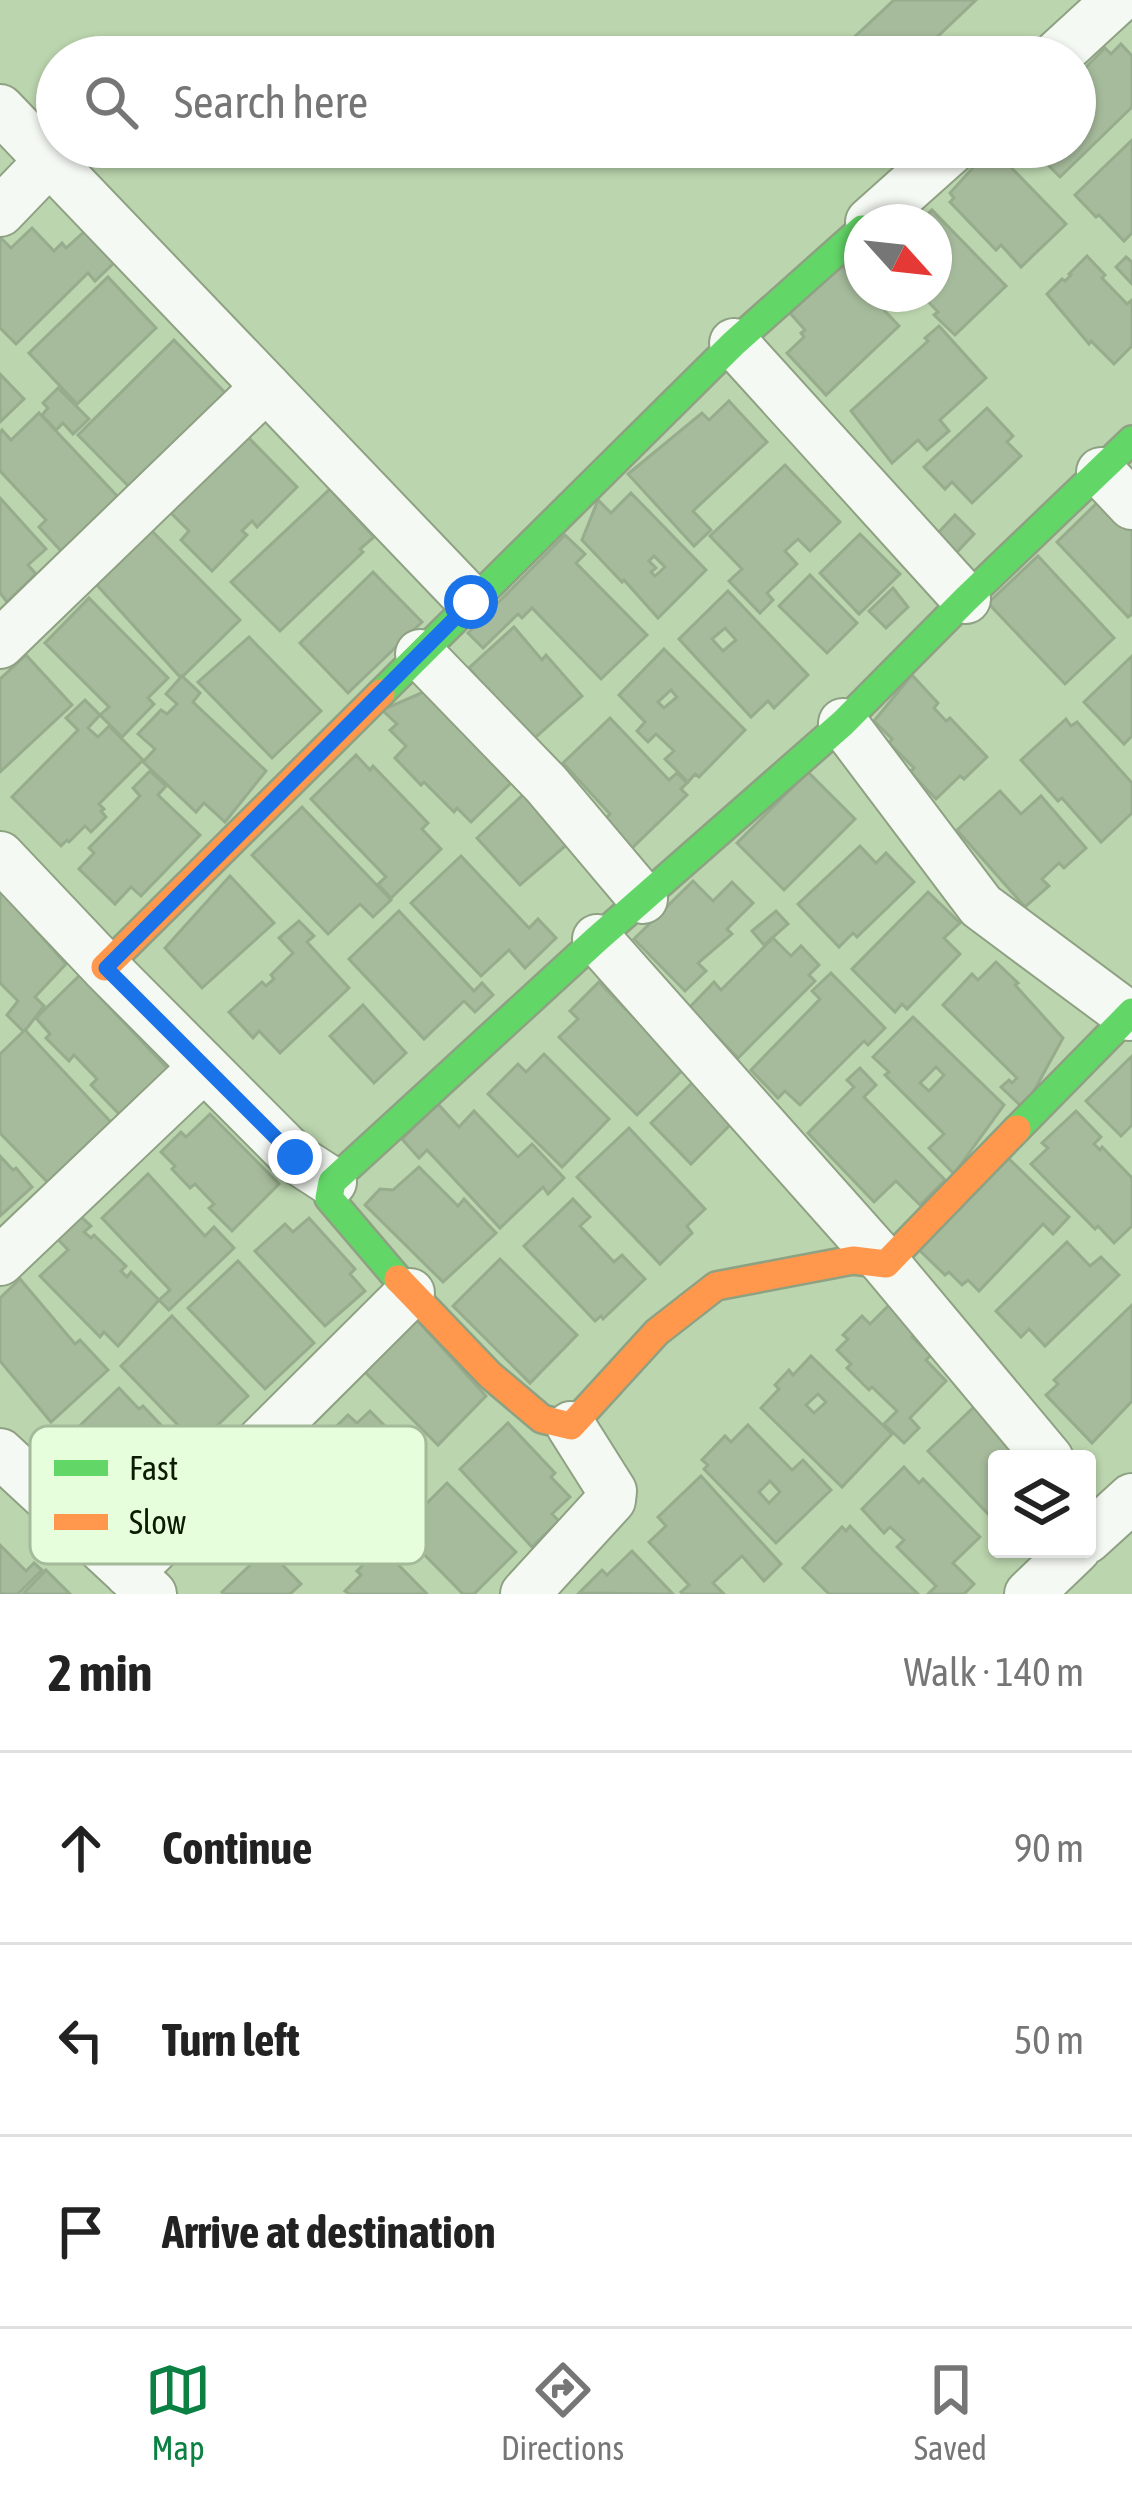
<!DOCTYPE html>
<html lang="en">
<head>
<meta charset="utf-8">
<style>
  :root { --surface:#fff; --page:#f6f6f6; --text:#222; --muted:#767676; --line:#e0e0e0; --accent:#0b8043 }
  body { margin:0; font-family:"Asap Condensed",sans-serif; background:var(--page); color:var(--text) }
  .controls { position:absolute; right:36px; bottom:36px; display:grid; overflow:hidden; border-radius:12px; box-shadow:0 3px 9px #0004 }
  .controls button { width:108px; height:108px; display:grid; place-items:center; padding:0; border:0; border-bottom:3px solid var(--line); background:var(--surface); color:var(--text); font:60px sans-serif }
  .compass { position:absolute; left:844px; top:204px; width:108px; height:108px; border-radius:50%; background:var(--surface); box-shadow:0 3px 9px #0004; rotate:117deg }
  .stop { position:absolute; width:36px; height:36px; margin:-27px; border:9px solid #1a73e8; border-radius:50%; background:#fff }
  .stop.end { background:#1a73e8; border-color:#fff; box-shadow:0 3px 12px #0008 }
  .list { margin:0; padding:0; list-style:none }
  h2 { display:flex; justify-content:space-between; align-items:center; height:156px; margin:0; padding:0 48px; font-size:51px }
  h2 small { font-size:39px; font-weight:400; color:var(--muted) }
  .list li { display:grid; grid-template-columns:78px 1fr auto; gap:36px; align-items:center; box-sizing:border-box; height:192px; padding:0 48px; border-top:3px solid var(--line) }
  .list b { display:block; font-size:45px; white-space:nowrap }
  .list em { font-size:39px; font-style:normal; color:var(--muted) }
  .icon { flex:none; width:66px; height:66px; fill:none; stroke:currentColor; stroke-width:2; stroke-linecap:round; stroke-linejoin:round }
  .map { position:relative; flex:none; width:1132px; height:1594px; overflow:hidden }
  .search { position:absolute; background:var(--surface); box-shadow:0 3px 9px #0004; left:36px; right:36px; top:36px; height:132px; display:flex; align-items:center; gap:30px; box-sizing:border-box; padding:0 42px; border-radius:66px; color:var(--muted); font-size:45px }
  .sheet { height:732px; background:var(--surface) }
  nav { display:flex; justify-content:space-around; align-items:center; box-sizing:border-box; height:168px; border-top:3px solid var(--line); background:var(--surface); font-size:33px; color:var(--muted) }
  nav a { display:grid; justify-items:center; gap:6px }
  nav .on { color:var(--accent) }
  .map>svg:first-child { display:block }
</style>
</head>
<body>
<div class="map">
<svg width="1132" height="1594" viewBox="0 0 1132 1594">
  <rect width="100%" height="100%" fill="#bbd5ae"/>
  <!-- building -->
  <g fill="#a6bb9c" stroke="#97ac8d" stroke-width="3" fill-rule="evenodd">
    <path d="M894 0H976L916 57H833Z"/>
    <path d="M1121 44 1132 56V107L1060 177 1030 147H1075V78L1105 48 1111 54Z"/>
    <path d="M1132 140V233L1124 241 1099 215 1096 217 1075 195Z"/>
    <path d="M999 155 1066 224 1021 267 1001 245 996 250 950 202 954 198 950 193 980 160 987 167Z"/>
    <path d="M932 210 1006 286 955 335 934 315 938 312 921 294H934V222H920Z"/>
    <path d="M32 228 54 251 62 243 66 248 85 231 115 262 95 281 88 273 16 344 0 328V237L11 248Z"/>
    <path d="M1087 256 1105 275 1102 278 1127 304 1132 300V346L1114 364 1091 341 1089 344 1047 294 1062 279 1065 281 1071 275 1069 274Z"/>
    <path d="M1126 257 1132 262V284L1116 267Z"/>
    <path d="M841 264 862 287V294H869L899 326 826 395 787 353 804 337 801 333 805 330 790 313Z"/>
    <path d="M108 277 156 328 77 404 29 353Z"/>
    <path d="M939 326 986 378 940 420 949 431 927 450 918 440 892 463 851 411 928 341 925 338Z"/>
    <path d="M174 340 235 403 139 497 78 435Z"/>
    <path d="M0 374 24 399 0 422Z"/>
    <path d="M58 388 89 419 73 434 63 423 56 430 42 415 48 408 43 403Z"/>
    <path d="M729 401 767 442 693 511 711 530 694 546 628 474 702 413 709 420Z"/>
    <path d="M987 408 1013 436 1007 442 1021 456 972 503 952 482 945 489 924 467Z"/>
    <path d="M39 413 119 498 62 552 39 527 46 520 0 471V433L2 430 11 440Z"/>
    <path d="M243 432 297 487 257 527 252 521 242 531 247 535 212 571 181 540 189 531 166 508Z"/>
    <path d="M785 465 840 522 810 551 798 539 785 551 797 564 767 593 773 600 760 613 729 581 742 569 710 536Z"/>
    <path d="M330 489 374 537 360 549 363 552 280 631 231 582Z"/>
    <path d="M631 493 706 570 658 618 624 580 622 582 582 540 598 500 611 513ZM654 556 665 567 655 576 651 572 656 568 649 561Z"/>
    <path d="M0 498 46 549 28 565 36 574 7 602 0 593Z"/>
    <path d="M1102 498 1132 529V614L1128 617 1057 542Z"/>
    <path d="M955 515 974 534 956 553 937 534Z"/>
    <path d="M149 528 240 620 181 678 95 583 120 562 116 558Z"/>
    <path d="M860 534 900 574 859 614 820 573Z"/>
    <path d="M565 535 585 554 576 563 647 635 601 679 532 608 522 618 518 614 483 648 468 633Z"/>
    <path d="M1038 556 1114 638 1065 684 988 603Z"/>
    <path d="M373 572 422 622 348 693 300 643Z"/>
    <path d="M810 575 857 623 827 653 779 606Z"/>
    <path d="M893 588 908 607 886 628 869 611Z"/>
    <path d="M728 591 808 675 774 708 768 701 751 717 679 639ZM725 628 736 640 723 651 712 639Z"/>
    <path d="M89 598 168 678 148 698 154 704 122 737 100 715 109 707 45 643Z"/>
    <path d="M514 627 542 660 546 655 582 696 530 742 469 668Z"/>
    <path d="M249 637 321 711 272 758 198 682Z"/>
    <path d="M664 649 745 730 699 777 695 774 688 782 665 759 674 751 656 734 648 742 637 731 645 722 619 695ZM671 690 677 697 664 708 658 702Z"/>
    <path d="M26 655 72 705 0 772V679Z"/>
    <path d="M1132 656V736L1124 744 1084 702Z"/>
    <path d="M912 675 938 703 934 708 946 721 950 718 987 757 964 779 960 776 936 799 910 772 914 768 889 743 892 739 874 721Z"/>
    <path d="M182 676 200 693 193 702 266 771 225 822 204 803 196 812 143 762 155 749 138 734 161 710 167 714 177 704 166 694Z"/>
    <path d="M435 687 515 779 471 822 457 808 454 812 424 782 421 785 395 758 406 746 390 730 397 724 382 710Z"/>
    <path d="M85 700 100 715 88 728 98 737 109 726 143 760 99 804 104 809 101 811 106 817 91 832 85 826 69 842 67 840 61 846 12 797 78 730 66 718Z"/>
    <path d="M610 718 669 780 677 773 687 783 681 789 687 795 632 848 605 819 610 814 563 763Z"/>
    <path d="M1066 719 1071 726 1077 722 1132 783V813L1101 842 1062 798 1058 801 1021 760Z"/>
    <path d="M356 755 370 770 373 766 428 823 422 829 441 849 391 898 378 884 386 877 311 799Z"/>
    <path d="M150 771 166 786 158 795 200 835 141 896 131 887 115 904 79 869 94 853 89 848 140 796 133 788Z"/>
    <path d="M808 772 855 819 784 890 737 843Z"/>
    <path d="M1000 791 1021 814 1041 796 1086 848 1064 868 1059 863 1042 879 1049 886 1025 907 957 830Z"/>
    <path d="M526 792 571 841 520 885 477 838Z"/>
    <path d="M302 807 391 900 373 917 360 904 328 934 252 855Z"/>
    <path d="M860 846 876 863 886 853 914 882 857 937 853 933 839 947 798 904Z"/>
    <path d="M461 856 529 928 538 919 556 938 525 968 509 950 481 976 411 903Z"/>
    <path d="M230 876 274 923 202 988 165 948Z"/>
    <path d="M693 881 713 901 732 882 753 903 727 929 732 934 698 963 706 971 685 991 634 939Z"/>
    <path d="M0 890 66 964 35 997 44 1006 24 1032 7 1015 18 1001 0 983Z"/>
    <path d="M928 892 960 923 944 938 960 954 907 1009 902 1004 895 1012 852 969Z"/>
    <path d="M399 911 474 991 482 983 493 995 475 1012 464 1001 424 1039 349 959Z"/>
    <path d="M776 911 788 924 764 945 752 931Z"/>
    <path d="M299 921 314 936 307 942 349 988 280 1053 259 1031 253 1038 229 1012 262 982 266 986 274 979 271 975 293 953 279 938Z"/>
    <path d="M773 938 791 956 801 946 819 965 809 975 815 981 738 1058 689 1008 714 982 721 990Z"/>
    <path d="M996 962 1018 983 1015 985 1063 1038 1024 1109 1001 1087 1009 1080 1012 1083 1017 1078 943 1005 972 974 978 980Z"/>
    <path d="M85 970 98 995 166 1067 175 1059 164 1097 120 1115 91 1085 97 1079 74 1055 69 1061 46 1038 50 1034 36 1018Z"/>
    <path d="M831 973 885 1028 868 1045 864 1041 800 1105 785 1091 778 1098 751 1070 820 999 812 991Z"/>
    <path d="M599 982 669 1053 695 1058 637 1115 559 1037 578 1019 570 1011Z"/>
    <path d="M363 1005 406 1053 374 1083 330 1036Z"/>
    <path d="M913 1017 1004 1105 954 1174 929 1148 944 1134 885 1075 889 1072 873 1057ZM936 1067 944 1075 929 1091 920 1083Z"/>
    <path d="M25 1030 121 1133 59 1194 0 1133V1054Z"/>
    <path d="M544 1054 609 1119 562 1167 488 1094 518 1064 526 1072Z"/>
    <path d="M1132 1056V1125L1121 1136 1086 1101Z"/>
    <path d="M860 1068 876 1085 864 1097 945 1180 920 1205 896 1181 874 1202 808 1133 854 1087 847 1080Z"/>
    <path d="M693 1082 733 1122 691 1164 651 1123Z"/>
    <path d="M438 1104 459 1127 474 1111 518 1157 532 1144 564 1178 548 1194 543 1187 500 1228 427 1150 419 1158 402 1139Z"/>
    <path d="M1076 1111 1101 1137 1094 1144 1100 1150 1102 1147 1132 1178V1226L1114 1243 1098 1226 1095 1229 1031 1164 1048 1148 1042 1143Z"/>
    <path d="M210 1114 279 1184 232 1231 209 1208 214 1204 195 1184 190 1188 172 1169 175 1166 161 1152 181 1132 186 1137Z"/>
    <path d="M629 1128 705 1209 687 1226 692 1233 660 1264 577 1177Z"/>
    <path d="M1005 1155 1069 1217 1053 1234 1043 1224 979 1291 968 1280 962 1285 949 1272 945 1275 911 1242Z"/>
    <path d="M0 1156 13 1170 16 1168 32 1187 0 1216Z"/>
    <path d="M419 1167 458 1206 464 1199 496 1233 443 1282 365 1205 380 1189 393 1190Z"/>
    <path d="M148 1174 205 1236 214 1227 234 1248 169 1310 159 1300 170 1290 102 1218Z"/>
    <path d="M573 1199 590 1217 580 1226 614 1262 622 1255 645 1279 603 1319 601 1316 595 1321 524 1246Z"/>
    <path d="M74 1210 91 1226 84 1232 91 1238 94 1235 126 1266 121 1271 127 1277 131 1272 159 1300 118 1346 104 1332 100 1337 40 1276 68 1250 51 1232Z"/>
    <path d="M309 1218 355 1269 350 1274 365 1291 325 1326 255 1251 285 1224 293 1232Z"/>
    <path d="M1067 1242 1090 1266 1101 1257 1119 1275 1045 1346 1029 1329 1021 1337 996 1311Z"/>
    <path d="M500 1259 577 1335 530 1383 453 1306Z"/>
    <path d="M238 1261 314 1343 265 1389 188 1308Z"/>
    <path d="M20 1279 75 1344 80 1340 108 1370 51 1422 0 1361V1298Z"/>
    <path d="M889 1305 917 1332 912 1337 931 1355 926 1360 946 1381 910 1418 919 1428 904 1443 884 1424 897 1411 872 1387 869 1390 847 1368 851 1364 837 1350 848 1339 843 1335 862 1316 870 1324Z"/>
    <path d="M1132 1305V1401L1092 1443 1046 1395 1058 1384 1054 1380Z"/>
    <path d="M172 1316 248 1396 197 1445 121 1366Z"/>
    <path d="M417 1320 486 1396 438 1445 362 1369Z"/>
    <path d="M811 1356 892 1434 842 1487 761 1408 779 1389 775 1385 789 1370 793 1375ZM818 1394 826 1402 814 1413 806 1405Z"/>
    <path d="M119 1388 139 1409 143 1406 174 1439 170 1443 190 1463 158 1494 152 1488 135 1504 70 1435Z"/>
    <path d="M976 1405 1024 1459H997V1510L991 1517 928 1451Z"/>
    <path d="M370 1411 399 1440 395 1445 425 1476 387 1513 372 1498 367 1503 314 1448 348 1415 357 1423Z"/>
    <path d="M508 1423 555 1473 551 1477 570 1497 552 1514 559 1521 532 1547 460 1469Z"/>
    <path d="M748 1425 792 1470 803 1460 831 1490 776 1543 704 1469 708 1465 702 1460 725 1436 731 1442ZM770 1481 780 1492 769 1503 759 1492Z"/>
    <path d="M904 1467 919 1483 923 1479 980 1537 953 1563 974 1584 964 1594H928L936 1586 897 1547 904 1540 890 1527 884 1533 862 1509Z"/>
    <path d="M701 1476 781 1564 764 1581 742 1556 713 1583 724 1594H683L681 1592 689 1585 649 1542 666 1526 658 1517Z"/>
    <path d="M447 1483 516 1552 474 1594H463L407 1537 425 1519 418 1512Z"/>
    <path d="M850 1526 874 1551 918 1594H829L803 1568 842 1527 846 1531Z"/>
    <path d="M0 1545 26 1571 34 1563 42 1570 18 1594H0Z"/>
    <path d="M381 1547 427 1594H349L345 1591 361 1575 357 1571Z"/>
    <path d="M267 1549 301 1584 290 1594H224L222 1592Z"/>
    <path d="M632 1551 673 1594 579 1593 602 1570 607 1575Z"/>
    <path d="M46 1570 70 1594H23Z"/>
  </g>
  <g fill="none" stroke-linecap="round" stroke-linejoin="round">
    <!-- street casing -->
    <g stroke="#8ea283" stroke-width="52">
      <g id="street">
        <path d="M1055 57 1117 0"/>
        <path d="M0 109 471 601"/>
        <path d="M0 212 50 160"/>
        <path d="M870 222 954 147"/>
        <path d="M734 343 966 599"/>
        <path d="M1101 472 1132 505"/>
        <path d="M0 644 266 387"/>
        <path d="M420 654 546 784 643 899"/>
        <path d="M843 723 981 906 1129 1016"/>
        <path d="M0 856 105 967 295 1158 332 1182"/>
        <path d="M597 939 886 1264 1049 1459"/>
        <path d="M0 1261 204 1067"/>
        <path d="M0 1453 152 1594"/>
        <path d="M1087 1539 1132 1498"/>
        <path d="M129 1573 410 1293"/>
        <path d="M525 1594 611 1500 612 1491 571 1426"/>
        <path d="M1029 1594 1076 1549"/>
      </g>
    </g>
    <!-- fast casing -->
    <g stroke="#8ea283" stroke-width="32">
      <g id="fast">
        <path d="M381 693 734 343 862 229"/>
        <path d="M1017 1129 1132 1012"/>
        <path d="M398 1279 329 1198 332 1182 597 939 843 723 966 599 1132 440"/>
      </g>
    </g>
    <!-- slow casing -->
    <g stroke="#8ea283" stroke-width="32">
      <g id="slow">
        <path d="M105 967 381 693"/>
        <path d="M398 1279 490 1375 542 1419 571 1426 657 1332 716 1286 853 1260 886 1264 1017 1129"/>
      </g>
    </g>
    <!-- street -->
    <use href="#street" stroke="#f5f9f3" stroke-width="48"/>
    <!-- fast -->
    <use href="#fast" stroke="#63d668" stroke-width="27"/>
    <!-- slow -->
    <use href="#slow" stroke="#ff974d" stroke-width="27"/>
  </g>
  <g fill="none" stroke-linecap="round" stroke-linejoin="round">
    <!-- route -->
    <path stroke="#1a73e8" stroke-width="15" d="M295 1157 106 968 471 602"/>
  </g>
  <!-- legend -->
  <rect x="30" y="1426" width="396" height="138" rx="18" fill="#e6fedb" stroke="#a4ba9a" stroke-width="3"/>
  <rect x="54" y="1460" width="54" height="16" fill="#63d668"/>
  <rect x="54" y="1514" width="54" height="16" fill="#ff974d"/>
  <g font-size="33" fill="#0b1c03">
    <text x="129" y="1480">Fast</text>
    <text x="129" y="1534">Slow</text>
  </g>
</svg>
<div class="controls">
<button><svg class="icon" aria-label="layers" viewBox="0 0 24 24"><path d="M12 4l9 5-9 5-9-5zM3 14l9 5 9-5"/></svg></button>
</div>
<svg class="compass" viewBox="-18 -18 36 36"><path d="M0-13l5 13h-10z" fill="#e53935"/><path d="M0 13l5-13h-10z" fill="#767676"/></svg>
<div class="stop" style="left:471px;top:602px"></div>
<div class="stop end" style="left:295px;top:1157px"></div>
<div class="search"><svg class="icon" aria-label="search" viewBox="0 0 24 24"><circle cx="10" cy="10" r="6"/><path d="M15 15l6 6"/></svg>Search here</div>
</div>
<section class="sheet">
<h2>2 min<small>Walk · 140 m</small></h2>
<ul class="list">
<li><svg class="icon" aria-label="ahead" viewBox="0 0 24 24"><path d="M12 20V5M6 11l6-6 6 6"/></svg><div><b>Continue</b></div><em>90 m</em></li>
<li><svg class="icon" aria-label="left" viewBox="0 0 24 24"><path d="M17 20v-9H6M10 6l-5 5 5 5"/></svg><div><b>Turn left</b></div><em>50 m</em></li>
<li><svg class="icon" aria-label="arrive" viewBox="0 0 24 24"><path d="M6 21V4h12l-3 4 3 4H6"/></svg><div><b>Arrive at destination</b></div></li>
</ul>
</section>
<nav>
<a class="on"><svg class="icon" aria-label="map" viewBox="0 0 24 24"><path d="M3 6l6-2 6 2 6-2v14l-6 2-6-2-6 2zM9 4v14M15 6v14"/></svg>Map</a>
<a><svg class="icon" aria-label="directions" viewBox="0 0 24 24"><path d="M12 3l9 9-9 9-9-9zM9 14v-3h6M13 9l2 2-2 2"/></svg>Directions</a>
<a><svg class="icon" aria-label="saved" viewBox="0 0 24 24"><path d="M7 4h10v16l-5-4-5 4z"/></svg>Saved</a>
</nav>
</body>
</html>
